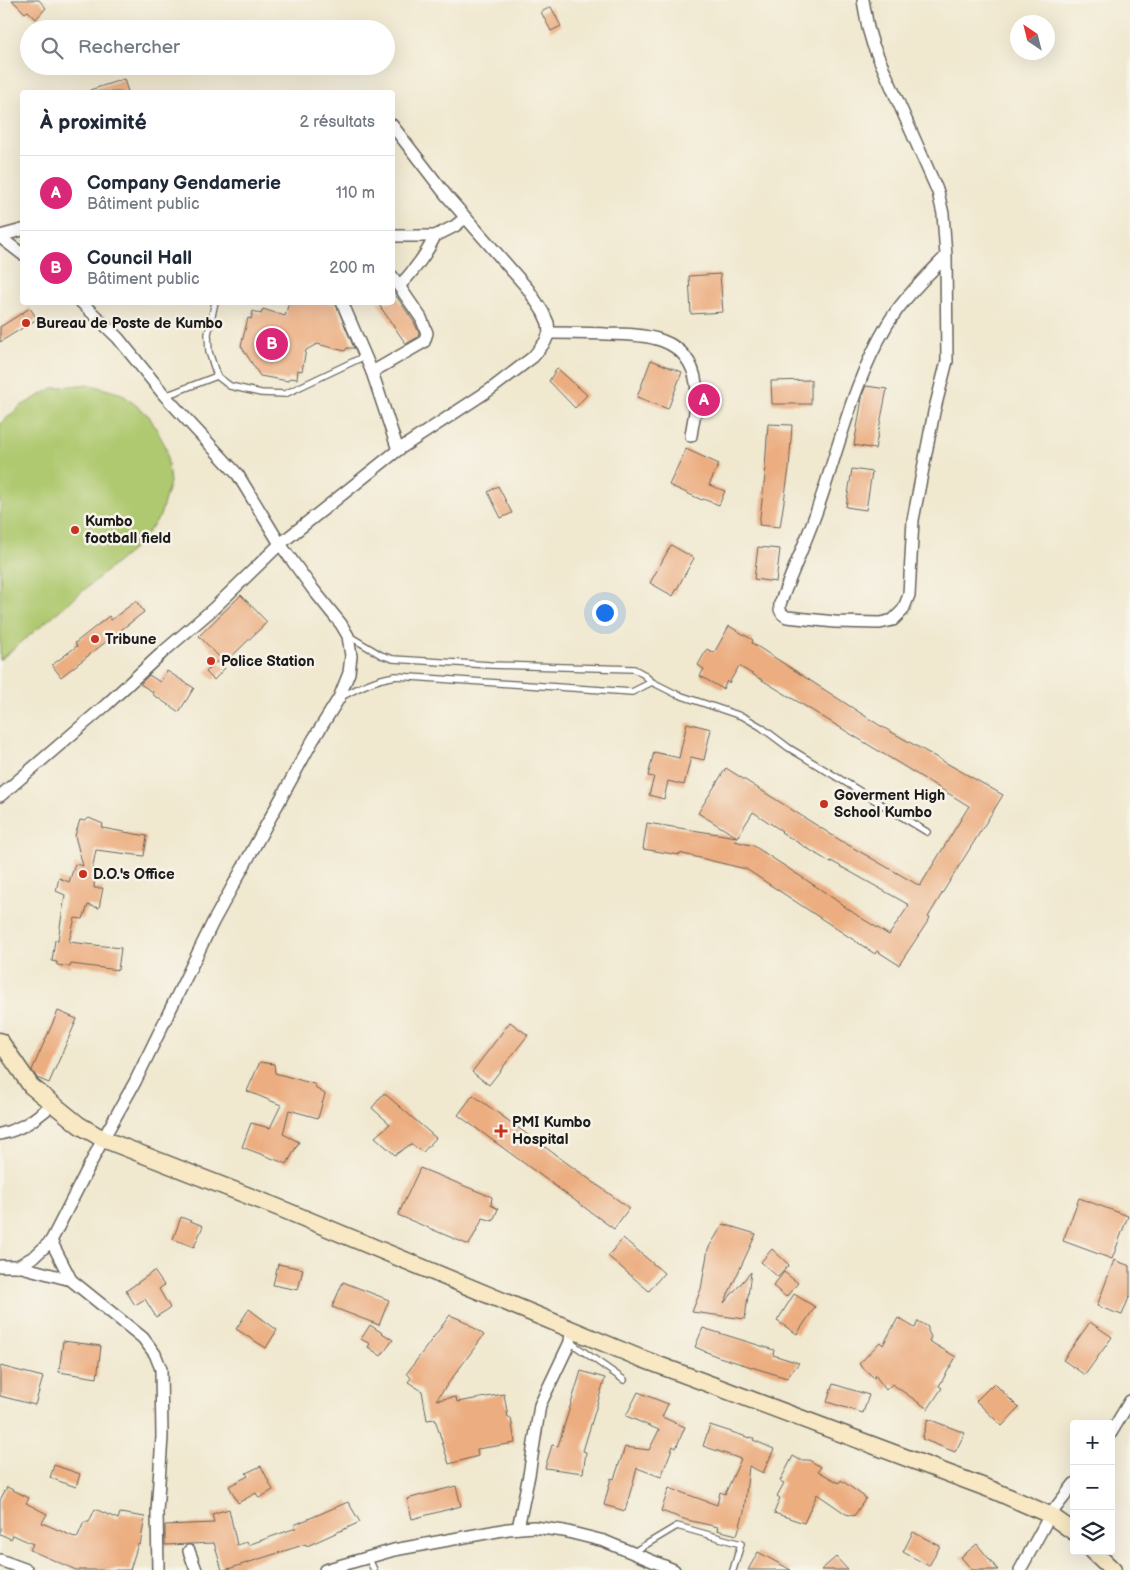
<!DOCTYPE html>
<html lang="fr">
<head>
<meta charset="utf-8">
<style>
  :root { --surface:#fff; --page:#f2f2f3; --text:#1f2937; --muted:#747a83; --line:#e0e1e3; --accent:#db2777 }
  body { margin:0; font-family:"Balsamiq Sans",sans-serif; background:var(--page); color:var(--text) }
  .controls { position:absolute; right:15px; bottom:15px; display:grid; overflow:hidden; border-radius:5px; box-shadow:0 5px 20px #0002 }
  .controls button { width:45px; height:45px; display:grid; place-items:center; padding:0; border:0; border-bottom:1px solid var(--line); background:var(--surface); color:var(--text); font:25px sans-serif }
  .compass { position:absolute; left:1010px; top:15px; width:45px; height:45px; border-radius:50%; background:var(--surface); box-shadow:0 5px 20px #0002; rotate:325deg }
  .you { position:absolute; left:604px; top:612px; width:18px; height:18px; margin:-12px; border:4px solid #fff; border-radius:50%; background:#1a73e8; box-shadow:0 0 0 8px #1a73e833 }
  .badge { display:grid; place-items:center; width:32px; height:32px; border-radius:50%; background:var(--accent); color:#fff; font-size:16px; font-weight:700 }
  .pin { position:absolute; translate:-50% -50%; border:2px solid #fff; box-shadow:0 1px 5px #0006 }
  .list { margin:0; padding:0; list-style:none }
  h2 { display:flex; justify-content:space-between; align-items:center; height:65px; margin:0; padding:0 20px; font-size:21px }
  h2 small { font-size:16px; font-weight:400; color:var(--muted) }
  .list li { display:grid; grid-template-columns:32px 1fr auto; gap:15px; align-items:center; box-sizing:border-box; height:75px; padding:0 20px; border-top:1px solid var(--line) }
  .list b { display:block; font-size:19px; white-space:nowrap }
  .list p { margin:0; font-size:16px; white-space:nowrap; color:var(--muted) }
  .list em { font-size:16px; font-style:normal; color:var(--muted) }
  .icon { flex:none; width:28px; height:28px; fill:none; stroke:currentColor; stroke-width:2; stroke-linecap:round; stroke-linejoin:round }
  .map { position:relative; flex:none; width:1130px; height:1570px; overflow:hidden }
  .search { position:absolute; background:var(--surface); box-shadow:0 5px 20px #0002; left:20px; top:20px; width:375px; height:55px; display:flex; align-items:center; gap:12px; box-sizing:border-box; padding:0 18px; border-radius:28px; color:var(--muted); font-size:19px }
  .panel { position:absolute; background:var(--surface); box-shadow:0 5px 20px #0002; left:20px; top:90px; width:375px; height:215px; border-radius:5px }
  .map>svg:first-child { display:block }
</style>
</head>
<body>
<div class="map">
<svg width="1130" height="1570" viewBox="0 0 1130 1570">
  <rect width="100%" height="100%" fill="#f7f3e8"/>
  <filter id="ink" filterUnits="userSpaceOnUse"><feTurbulence type="fractalNoise" baseFrequency=".02" numOctaves="2"/><feDisplacementMap in="SourceGraphic" scale="10" xChannelSelector="R" yChannelSelector="G"/><feConvolveMatrix kernelMatrix="1 2 1 2 8 2 1 2 1" color-interpolation-filters="sRGB"/></filter>
  <filter id="wash" filterUnits="userSpaceOnUse"><feTurbulence type="fractalNoise" baseFrequency=".0096" numOctaves="4" result="noise"/><feDisplacementMap in="SourceGraphic" scale="20" xChannelSelector="R" yChannelSelector="G"/><feGaussianBlur stdDeviation="1.12" result="paint"/><feColorMatrix in="noise" values="0 0 0 0 0 0 0 0 0 0 0 0 0 0 0 0 0 1.4 0 .05"/><feComposite in="paint" operator="in"/></filter>
  <g filter="url(#wash)">
    <rect width="100%" height="100%" fill="#f0e8cf"/>
    <!-- green -->
    <path fill="#afc96f" stroke="#667246" d="M88 384 122 394 149 416 166 447 170 482 160 516 139 544 0 660V424L21 406 53 388Z"/>
    <g id="blocks">
      <!-- building -->
      <g fill="#ecad80" fill-rule="evenodd">
        <path d="M12 0H39L46 8 36 19 28 11 25 13Z"/>
        <path d="M551 7 561 26 551 31 541 12Z"/>
        <path d="M124 79 128 92H90V90Z"/>
        <path d="M720 274 723 312 691 314 689 276Z"/>
        <path d="M392 290 414 322 419 333 418 337 406 344 377 302H392Z"/>
        <path d="M289 302H335L354 348H347L345 351 317 344 306 350 302 371 298 370 297 379 290 378 288 381 260 376 241 346 248 318 251 319 253 311 261 314 263 309 285 316Z"/>
        <path d="M30 308 37 319 0 342V327Z"/>
        <path d="M651 360 682 372 668 409 637 397Z"/>
        <path d="M557 368 587 395 575 408 549 381Z"/>
        <path d="M811 380V404H772L771 381Z"/>
        <path d="M866 386 887 389 875 449 854 445 863 393Z"/>
        <path d="M768 424 792 425 789 469 780 527 759 525 766 468H765Z"/>
        <path d="M686 449 719 464 709 485 725 491 719 505 703 499 702 500 669 485Z"/>
        <path d="M852 469 872 472 866 510 846 507Z"/>
        <path d="M498 486 512 513 501 518 488 492Z"/>
        <path d="M671 545 694 558 673 596 650 583Z"/>
        <path d="M758 547 780 549 776 582 754 579Z"/>
        <path d="M241 595 267 622 225 663 199 636Z"/>
        <path d="M136 601 144 612 61 677 52 665 77 646 75 643 109 616 111 620Z"/>
        <path d="M729 626 753 640 752 643 879 725 1003 795 943 892 928 917 930 918 899 965 877 951 875 954 746 869 679 853V855L643 849 647 823 737 837 698 813 726 768 843 842 920 886 969 806 739 666 729 683 727 681 723 689 700 676 704 669 698 665 707 649 714 653ZM753 812 782 831 781 832 831 863V861L909 905 889 935 858 916 823 891 754 846 735 841Z"/>
        <path d="M217 661 225 668 214 680 206 672Z"/>
        <path d="M167 671 194 688 179 712 152 694 153 692 140 684 149 675 160 682Z"/>
        <path d="M687 723 711 729 704 760 691 757 684 785 668 781 664 799 649 795 654 777 648 776 654 752 679 758Z"/>
        <path d="M89 818 103 824 102 828 147 836 144 856 96 850 92 870H95L94 888H103L99 908 88 905 83 919 75 918 69 942 121 948 118 970 71 964 70 967 57 965V962L52 961 55 940H58L65 895 56 891 59 878 69 882 75 864 83 866 75 836 80 820 85 821Z"/>
        <path d="M58 1011 77 1019 49 1083 37 1078 32 1070Z"/>
        <path d="M510 1022 528 1035 489 1085 472 1072Z"/>
        <path d="M260 1062 274 1064 275 1073 314 1084 317 1089 325 1094 318 1118 289 1110 283 1134 299 1142 287 1164 242 1147 251 1123 270 1128 281 1105 247 1091Z"/>
        <path d="M384 1093 436 1138 423 1152 411 1144 395 1155 375 1137 390 1124 372 1108Z"/>
        <path d="M473 1095 629 1208 614 1229 458 1115Z"/>
        <path d="M420 1168 492 1197 491 1205 498 1209 493 1221 483 1218 469 1245 398 1215Z"/>
        <path d="M1079 1198 1128 1216 1112 1259 1063 1241Z"/>
        <path d="M181 1217 203 1226 194 1247 173 1239Z"/>
        <path d="M723 1224 756 1234 724 1303 751 1272 745 1319 692 1312 701 1289 708 1249Z"/>
        <path d="M623 1238 664 1273 649 1291 608 1256Z"/>
        <path d="M772 1249 789 1265 778 1277 761 1262Z"/>
        <path d="M1114 1260 1130 1266V1295L1122 1315 1097 1306Z"/>
        <path d="M278 1264 303 1269 298 1290 273 1285Z"/>
        <path d="M154 1271 164 1285 159 1289 170 1308 156 1317 145 1299 135 1305 126 1291Z"/>
        <path d="M784 1272 798 1283 786 1297 773 1286Z"/>
        <path d="M343 1282 389 1300 379 1325 332 1307Z"/>
        <path d="M794 1294 815 1307 797 1334 777 1321Z"/>
        <path d="M249 1309 277 1330 266 1348 236 1329Z"/>
        <path d="M450 1315 464 1321 484 1335 436 1400 456 1397 457 1402 504 1394 508 1417 511 1418 515 1443 477 1449 478 1456 449 1464 435 1419 427 1420 422 1391 408 1382 411 1378 407 1373Z"/>
        <path d="M898 1318 915 1328 918 1321 928 1327V1331L931 1337 929 1341 956 1357 939 1386 942 1388 928 1409 892 1384 886 1390 875 1375 874 1378 859 1364 880 1342 883 1345Z"/>
        <path d="M1090 1322 1112 1337 1085 1375 1063 1360Z"/>
        <path d="M370 1325 393 1340 381 1356 368 1347 370 1344 361 1339Z"/>
        <path d="M703 1328 774 1350 773 1355 799 1363 787 1378 716 1356 695 1347Z"/>
        <path d="M63 1341 101 1346 97 1378 59 1372Z"/>
        <path d="M0 1366 43 1377 35 1405 0 1396Z"/>
        <path d="M581 1371 605 1378 583 1451 586 1452 583 1473 545 1468 552 1445 558 1446Z"/>
        <path d="M994 1383 1019 1408 1002 1426 976 1401Z"/>
        <path d="M833 1384 869 1395 863 1413 827 1402Z"/>
        <path d="M638 1392 668 1404 662 1417 685 1427 676 1448 673 1446 661 1477 637 1468 625 1511 604 1505 611 1478 614 1479 625 1447 649 1450 659 1430 626 1416Z"/>
        <path d="M928 1419 965 1433 955 1452 922 1439Z"/>
        <path d="M710 1425 750 1438V1437L754 1438 753 1440 774 1449 763 1473 749 1466 744 1512 737 1535 717 1530 718 1527 687 1520 661 1511 669 1488 717 1505 720 1492 725 1494 741 1459 703 1446Z"/>
        <path d="M793 1456 800 1460H809L821 1467 818 1471 839 1483 841 1480 866 1498 854 1516 846 1514 817 1494 804 1523 774 1513 780 1498 777 1496 784 1483 780 1481Z"/>
        <path d="M54 1465 80 1474 76 1487 50 1478Z"/>
        <path d="M261 1466 273 1490 259 1498 256 1493 238 1503 229 1486 248 1476 246 1473Z"/>
        <path d="M456 1486 461 1506 412 1519 407 1499Z"/>
        <path d="M7 1487 29 1498 26 1503 47 1514 42 1523 77 1538 84 1522H89L95 1509 118 1519 120 1513 145 1517 140 1545 138 1544 130 1570H76L30 1550 33 1544 13 1535 11 1539 0 1534V1500Z"/>
        <path d="M348 1502 360 1522 307 1546 306 1544 225 1570H222L214 1543 165 1545V1525L214 1523 212 1514 229 1509 237 1545 247 1542 248 1545 296 1528 294 1525Z"/>
        <path d="M913 1532 940 1546 929 1566 903 1552Z"/>
        <path d="M977 1544 998 1570H972L961 1557Z"/>
        <path d="M758 1552 791 1570H748Z"/>
        <path d="M836 1557 848 1570H821Z"/>
      </g>
    </g>
  </g>
  <g filter="url(#ink)">
    <use href="#blocks" fill-opacity="0" stroke="#66635b" stroke-width="1"/>
    <g fill="none" stroke-linecap="round" stroke-linejoin="round">
      <!-- lane casing -->
      <g stroke="#66635b" stroke-width="8">
        <g id="lane">
          <path d="M215 302 208 334 209 352 217 376 230 386 261 393 285 394 365 356"/>
          <path d="M165 396 217 376"/>
          <path d="M349 636 381 655 393 659 490 665 634 669 643 674 652 682 676 694 744 717 761 727 789 748 927 832"/>
          <path d="M341 697C360 687 375 679 396 676L632 692 652 682"/>
          <path d="M570 1342 624 1380"/>
          <path d="M632 1553 677 1526 741 1544 733 1570"/>
          <path d="M368 1557 374 1570"/>
        </g>
      </g>
      <!-- street casing -->
      <g stroke="#66635b" stroke-width="14">
        <g id="street">
          <path d="M863 0 868 28 873 45 938 192 943 214 946 256 947 361 934 412 913 520 909 595 903 610 893 620 880 623 835 622 787 617C781 614 779 611 780 604 791 574 805 544 816 513 839 449 852 384 887 325 902 300 925 278 946 256"/>
          <path d="M0 236 22 230"/>
          <path d="M392 236H435L455 226 465 218"/>
          <path d="M0 237 22 254"/>
          <path d="M399 286C414 271 426 255 435 236"/>
          <path d="M342 302 372 372 398 450"/>
          <path d="M549 333C568 333 587 333 606 334 644 334 689 336 696 383 699 400 693 420 691 436"/>
          <path d="M372 372 424 342 427 333 421 318 392 276"/>
          <path d="M0 796 106 705 163 652 213 609 280 544 398 450 491 389 533 357 545 342 549 333 548 323 543 312 528 289 446 195 392 125"/>
          <path d="M0 1134C23 1129 35 1119 53 1104"/>
          <path d="M51 1241 71 1280"/>
          <path d="M0 1266H18L35 1256 51 1241 103 1139 135 1082 213 922 313 740 339 698 349 673 351 656 348 636 341 624 312 588 280 544 238 475 165 396 118 338 81 302"/>
          <path d="M18 1266 71 1280 143 1338 155 1354 161 1369 162 1437 157 1512 158 1570"/>
          <path d="M1111 1433 1130 1401"/>
          <path d="M518 1528 529 1475 540 1405 570 1342 571 1331"/>
          <path d="M189 1551 196 1570"/>
          <path d="M0 1560 27 1570"/>
          <path d="M325 1570 394 1550 508 1529 534 1527 564 1531 604 1541 674 1570"/>
          <path d="M1020 1570 1050 1515 1074 1484"/>
        </g>
      </g>
      <!-- secondary casing -->
      <g stroke="#66635b" stroke-width="19">
        <g id="secondary">
          <path d="M0 1041 31 1086 79 1125 103 1139 277 1207 640 1358 995 1491 1050 1515 1074 1532"/>
          <path d="M1093 1551 1113 1570"/>
        </g>
      </g>
      <!-- lane -->
      <use href="#lane" stroke="#fff" stroke-width="5.5"/>
      <!-- street -->
      <use href="#street" stroke="#fff" stroke-width="11"/>
      <!-- secondary -->
      <use href="#secondary" stroke="#f8e8c3" stroke-width="16"/>
    </g>
  </g>
  <!-- markers -->
  <g fill="#c8321e" stroke="#f7f3e8" stroke-width="2">
    <circle cx="26" cy="323" r="5"/>
    <circle cx="75" cy="530" r="5"/>
    <circle cx="95" cy="639" r="5"/>
    <circle cx="211" cy="661" r="5"/>
    <circle cx="824" cy="804" r="5"/>
    <circle cx="83" cy="874" r="5"/>
    <path d="M498.5 1123.5h5v5h5v5h-5v5h-5v-5h-5v-5h5z"/>
  </g>
  <g text-anchor="middle" dominant-baseline="central" stroke-width="5" stroke-linejoin="round" paint-order="stroke">
    <!-- poi labels -->
    <g font-size="15" font-weight="bold" fill="#1c1c1c" stroke="#f7f3e8" text-anchor="start">
      <text x="36" y="323">Bureau de Poste de Kumbo</text>
      <text x="85" y="521">Kumbo<tspan x="85" dy="17">football field</tspan></text>
      <text x="105" y="639">Tribune</text>
      <text x="221" y="661">Police Station</text>
      <text x="834" y="795">Goverment High<tspan x="834" dy="17">School Kumbo</tspan></text>
      <text x="93" y="874">D.O.'s Office</text>
      <text x="512" y="1122">PMI Kumbo<tspan x="512" dy="17">Hospital</tspan></text>
    </g>
  </g>
</svg>
<div class="controls">
<button>+</button>
<button>−</button>
<button><svg class="icon" aria-label="layers" viewBox="0 0 24 24"><path d="M12 4l9 5-9 5-9-5zM3 14l9 5 9-5"/></svg></button>
</div>
<svg class="compass" viewBox="-18 -18 36 36"><path d="M0-13l5 13h-10z" fill="#e53935"/><path d="M0 13l5-13h-10z" fill="#747a83"/></svg>
<div class="you"></div>
<div class="pin badge" style="left:704px;top:400px">A</div>
<div class="pin badge" style="left:272px;top:344px">B</div>
<div class="search"><svg class="icon" aria-label="search" viewBox="0 0 24 24"><circle cx="10" cy="10" r="6"/><path d="M15 15l6 6"/></svg>Rechercher</div>
<section class="panel">
<h2>À proximité<small>2 résultats</small></h2>
<ul class="list">
<li><span class="badge">A</span><div><b>Company Gendamerie</b><p>Bâtiment public</p></div><em>110 m</em></li>
<li><span class="badge">B</span><div><b>Council Hall</b><p>Bâtiment public</p></div><em>200 m</em></li>
</ul>
</section>
</div>
</body>
</html>
